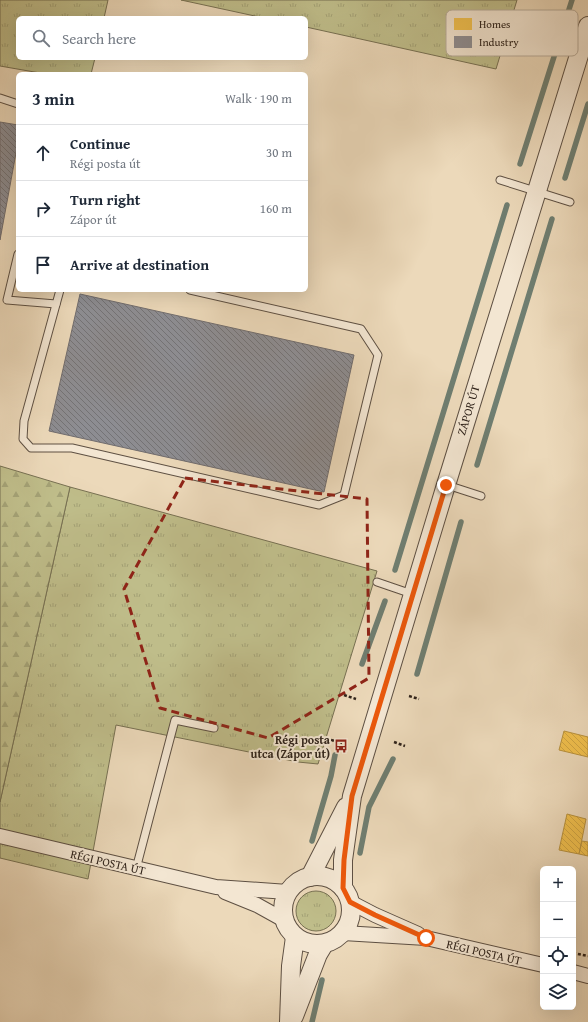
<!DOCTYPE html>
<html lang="en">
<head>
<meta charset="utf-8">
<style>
  :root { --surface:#fff; --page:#f6f6f7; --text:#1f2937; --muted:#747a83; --line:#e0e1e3 }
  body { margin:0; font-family:"Gentium Book Plus",serif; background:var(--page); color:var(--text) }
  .controls { position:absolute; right:12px; bottom:12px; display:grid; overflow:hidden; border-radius:6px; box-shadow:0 4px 16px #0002 }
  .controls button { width:36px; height:36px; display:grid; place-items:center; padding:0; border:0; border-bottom:1px solid var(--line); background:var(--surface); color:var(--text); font:20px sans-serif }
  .stop { position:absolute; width:12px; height:12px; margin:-9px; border:3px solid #ea580c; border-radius:50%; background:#fff }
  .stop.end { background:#ea580c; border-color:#fff; box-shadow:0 1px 4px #0008 }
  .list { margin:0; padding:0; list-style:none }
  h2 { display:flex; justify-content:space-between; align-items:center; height:52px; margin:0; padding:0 16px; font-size:17px }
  h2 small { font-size:13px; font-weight:400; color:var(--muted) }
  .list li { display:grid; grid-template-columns:26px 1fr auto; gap:12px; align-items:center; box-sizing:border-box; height:56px; padding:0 16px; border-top:1px solid var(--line) }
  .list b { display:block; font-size:15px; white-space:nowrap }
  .list p { margin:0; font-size:13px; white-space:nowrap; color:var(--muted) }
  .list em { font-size:13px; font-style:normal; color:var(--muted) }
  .icon { flex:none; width:22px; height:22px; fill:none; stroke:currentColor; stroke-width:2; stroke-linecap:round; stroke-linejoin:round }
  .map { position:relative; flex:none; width:588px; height:1022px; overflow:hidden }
  .search { position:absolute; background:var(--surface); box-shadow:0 4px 16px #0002; left:16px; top:16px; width:292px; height:44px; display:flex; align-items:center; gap:10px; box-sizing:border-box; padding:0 14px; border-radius:6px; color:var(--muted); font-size:15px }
  .panel { position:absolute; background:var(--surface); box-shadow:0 4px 16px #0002; left:16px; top:72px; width:292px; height:220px; border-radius:6px }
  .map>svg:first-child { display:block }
</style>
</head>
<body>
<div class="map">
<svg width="588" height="1022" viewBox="0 0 588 1022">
  <defs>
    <pattern id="grass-tufts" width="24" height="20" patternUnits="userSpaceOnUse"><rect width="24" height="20" fill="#bfbd8a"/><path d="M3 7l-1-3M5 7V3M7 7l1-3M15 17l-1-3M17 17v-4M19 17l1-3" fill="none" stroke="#a4a276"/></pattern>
    <pattern id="forest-firs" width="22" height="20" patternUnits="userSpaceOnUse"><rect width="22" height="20" fill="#bfbd8a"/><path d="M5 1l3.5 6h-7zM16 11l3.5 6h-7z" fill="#a4a276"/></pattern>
    <pattern id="homes-back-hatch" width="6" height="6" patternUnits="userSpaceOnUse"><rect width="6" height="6" fill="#f2c14e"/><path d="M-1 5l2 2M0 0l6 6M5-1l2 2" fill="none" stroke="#d0a644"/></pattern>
    <pattern id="industry-back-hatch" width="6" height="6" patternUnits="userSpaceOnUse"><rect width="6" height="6" fill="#8d8d92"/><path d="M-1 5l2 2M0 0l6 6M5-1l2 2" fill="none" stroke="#747376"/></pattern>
  </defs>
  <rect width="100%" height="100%" fill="#ecd9ba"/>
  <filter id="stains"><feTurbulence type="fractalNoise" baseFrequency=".005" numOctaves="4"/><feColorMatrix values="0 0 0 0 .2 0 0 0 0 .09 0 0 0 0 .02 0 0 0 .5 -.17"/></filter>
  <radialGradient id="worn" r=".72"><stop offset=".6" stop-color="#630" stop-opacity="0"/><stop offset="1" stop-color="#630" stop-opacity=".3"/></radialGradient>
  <!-- grass -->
  <g fill="url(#grass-tufts)" stroke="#777052">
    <path d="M0 0H108L104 18H18V58H95L91 74H46L0 66Z"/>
    <path d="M181 0H517L496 69 306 27V18H264Z"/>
    <path d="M70 487 377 571 318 764 298 762 116 725 88 879 0 858V802Z"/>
    <circle cx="316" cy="911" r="20"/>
  </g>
  <!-- forest -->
  <path fill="url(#forest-firs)" stroke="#777052" d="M0 466 70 487 0 802Z"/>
  <!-- homes -->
  <g fill="url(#homes-back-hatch)" stroke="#b8923f">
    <path d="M564 731 588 737V757L559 750Z"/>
    <path d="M567 814 586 819 579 854 559 850Z"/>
    <path d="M582 841 588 842V856L579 854Z"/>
  </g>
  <!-- industry -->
  <g fill="url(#industry-back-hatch)" stroke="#716d6e">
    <path d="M0 122 18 125V142L0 240Z"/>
    <path d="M80 294 354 355 324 492 49 431Z"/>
  </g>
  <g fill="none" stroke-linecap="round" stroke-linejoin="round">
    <!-- stream -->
    <g stroke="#6f7e71" stroke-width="5.5">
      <path d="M520 164 572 0"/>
      <path d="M565 178 588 104"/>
      <path d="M477 465 552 219"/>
      <path d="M395 570 507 205"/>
      <path d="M362 664 385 601"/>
      <path d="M417 674 461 522"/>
      <path d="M312 841 331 776 335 755"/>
      <path d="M360 853 369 807 393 759"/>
      <path d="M312 1022 322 980"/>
    </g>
    <!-- service casing -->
    <g stroke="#5e5043" stroke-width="9">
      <g id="service">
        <path d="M0 98 18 104"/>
        <path d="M500 180 570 202"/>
        <path d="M18 254 7 300 56 304"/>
        <path d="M60 290 24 421 23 439 31 448H72L319 505 344 495 378 355 361 329 190 290"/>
        <path d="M447 485 481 496"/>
        <path d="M377 582 412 594"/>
        <path d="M136 869 175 720 214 728"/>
      </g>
    </g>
    <!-- minor casing -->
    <g stroke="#5e5043" stroke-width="16">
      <g id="minor">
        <path d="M0 836 216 887 288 892"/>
        <path d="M225 892 257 905 284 920"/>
        <path d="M350 902 375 915 418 934"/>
        <path d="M343 933 426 938 543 965"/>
        <path d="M573 972 588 976"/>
      </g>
    </g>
    <!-- tertiary casing -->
    <g stroke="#5e5043" stroke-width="20">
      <g id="tertiary">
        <circle cx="317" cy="910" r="34"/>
        <path d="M310 877 346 807"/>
        <path d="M343 888V860L352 796 446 485 588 26"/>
        <path d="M294 1016 318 954 324 944"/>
        <path d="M289 1022 291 966 295 937"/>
      </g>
    </g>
    <!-- path -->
    <g stroke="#2f231b" stroke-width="2.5" stroke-dasharray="3 2" stroke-linecap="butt">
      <path d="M344 695 356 699"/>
      <path d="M409 696 419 699"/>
      <path d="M331 740 342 743"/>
      <path d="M394 742 405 746"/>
      <path d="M573 953 588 956"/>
    </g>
    <!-- service -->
    <use href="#service" stroke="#f3e6d2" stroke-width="7"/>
    <!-- minor -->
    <use href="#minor" stroke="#f3e6d2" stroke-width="14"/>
    <!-- tertiary -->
    <use href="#tertiary" stroke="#f3e6d2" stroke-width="18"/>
  </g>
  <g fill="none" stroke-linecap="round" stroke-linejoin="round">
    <!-- route -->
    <path stroke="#ea580c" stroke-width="5" d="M426 938 375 915 350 902 343 888 344 860 352 796 446 485"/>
  </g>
  <!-- marked area -->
  <path fill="none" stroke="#8f2418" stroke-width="3" stroke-dasharray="8 5" stroke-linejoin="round" d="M185 478 367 499 369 678 268 738 160 708 124 589Z"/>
  <!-- icons -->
  <defs>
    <g id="bus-bare" transform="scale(1.08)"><path d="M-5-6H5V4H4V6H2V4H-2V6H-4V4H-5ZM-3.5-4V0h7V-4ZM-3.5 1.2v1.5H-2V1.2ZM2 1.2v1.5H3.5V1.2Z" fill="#8f2418" stroke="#f3e6d2" stroke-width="2.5" paint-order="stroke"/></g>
  </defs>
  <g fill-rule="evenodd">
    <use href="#bus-bare" x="341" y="746"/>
  </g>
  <g text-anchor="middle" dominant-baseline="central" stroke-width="4" stroke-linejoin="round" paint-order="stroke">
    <!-- street labels -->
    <g font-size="12" fill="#2f231b" stroke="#f3e6d2">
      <text transform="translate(468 410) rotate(-73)">ZÁPOR ÚT</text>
      <text transform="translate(108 862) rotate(13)">RÉGI POSTA ÚT</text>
      <text transform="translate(484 952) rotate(13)">RÉGI POSTA ÚT</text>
    </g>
    <!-- poi labels -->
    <g font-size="12" font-weight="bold" fill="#2f231b" stroke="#f3e6d2" text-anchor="end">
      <text x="330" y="739">Régi posta<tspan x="330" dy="14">utca (Zápor út)</tspan></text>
    </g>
  </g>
  <!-- legend -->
  <rect x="446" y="10" width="132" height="46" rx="6" fill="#f3e6d2" stroke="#b8ac9b" stroke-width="1"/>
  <rect x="454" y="18" width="18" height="12" fill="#f2c14e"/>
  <rect x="454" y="36" width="18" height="12" fill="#8d8d92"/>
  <g font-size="11" fill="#2f231b">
    <text x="479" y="28">Homes</text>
    <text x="479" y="46">Industry</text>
  </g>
  <rect width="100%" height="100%" filter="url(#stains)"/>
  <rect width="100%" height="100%" fill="url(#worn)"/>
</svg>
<div class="controls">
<button>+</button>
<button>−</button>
<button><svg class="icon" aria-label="locate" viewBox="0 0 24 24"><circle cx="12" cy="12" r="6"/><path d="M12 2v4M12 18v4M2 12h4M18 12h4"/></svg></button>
<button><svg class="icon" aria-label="layers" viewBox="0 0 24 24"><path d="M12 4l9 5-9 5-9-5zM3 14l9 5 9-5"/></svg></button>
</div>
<div class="stop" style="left:426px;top:938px"></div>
<div class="stop end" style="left:446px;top:485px"></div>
<div class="search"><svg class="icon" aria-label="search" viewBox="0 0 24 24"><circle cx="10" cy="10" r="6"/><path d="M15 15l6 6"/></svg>Search here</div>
<section class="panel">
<h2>3 min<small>Walk · 190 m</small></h2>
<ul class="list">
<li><svg class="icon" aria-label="ahead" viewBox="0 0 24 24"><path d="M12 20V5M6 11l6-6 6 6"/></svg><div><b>Continue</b><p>Régi posta út</p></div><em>30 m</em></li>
<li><svg class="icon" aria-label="right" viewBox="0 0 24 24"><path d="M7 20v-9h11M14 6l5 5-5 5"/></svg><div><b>Turn right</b><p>Zápor út</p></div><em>160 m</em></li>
<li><svg class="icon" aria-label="arrive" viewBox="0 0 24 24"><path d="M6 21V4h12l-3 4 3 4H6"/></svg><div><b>Arrive at destination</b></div></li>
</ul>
</section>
</div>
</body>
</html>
